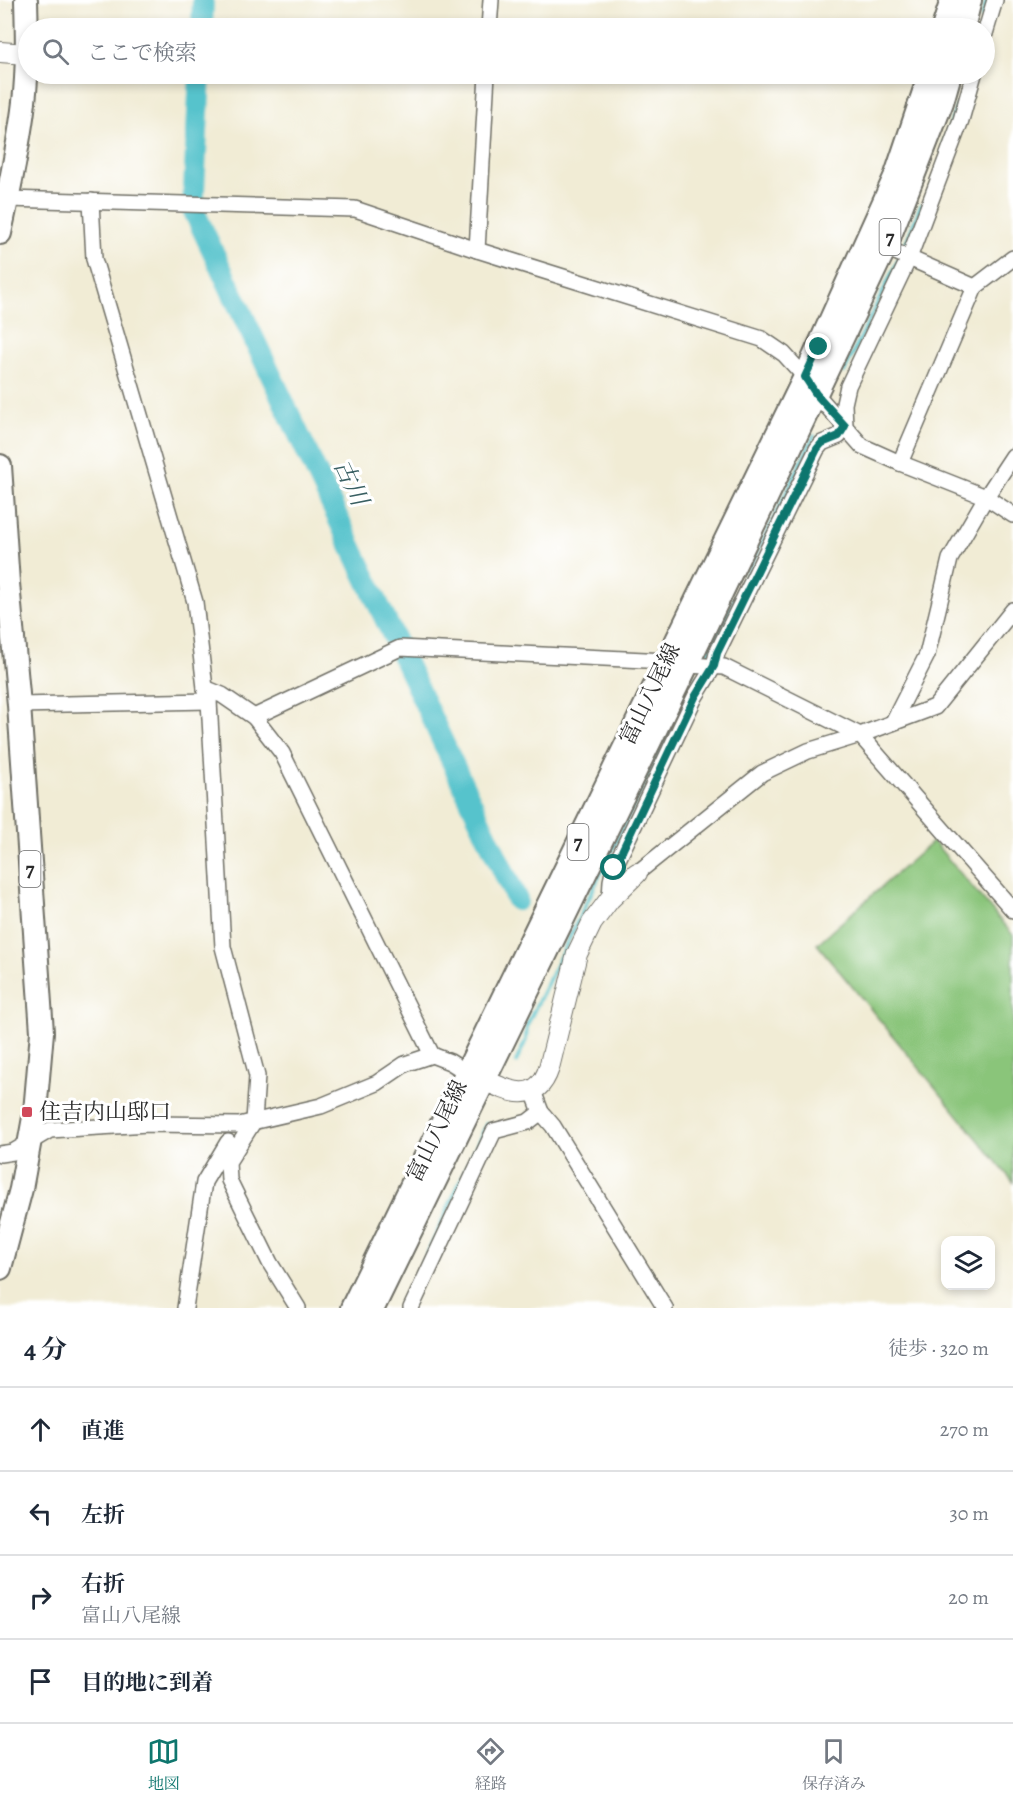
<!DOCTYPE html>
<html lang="ja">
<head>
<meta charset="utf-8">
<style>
  :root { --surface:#fff; --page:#f2f2f3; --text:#1f2937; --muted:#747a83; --line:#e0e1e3; --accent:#0f766e }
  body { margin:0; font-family:Alegreya,"Noto Serif JP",serif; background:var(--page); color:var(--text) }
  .controls { position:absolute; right:18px; bottom:18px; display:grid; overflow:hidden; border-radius:12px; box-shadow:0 3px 9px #0003 }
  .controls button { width:54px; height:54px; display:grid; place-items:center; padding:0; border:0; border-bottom:2px solid var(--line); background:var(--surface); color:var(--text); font:30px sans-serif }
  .stop { position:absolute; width:18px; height:18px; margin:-14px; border:4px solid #0f766e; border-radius:50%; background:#fff }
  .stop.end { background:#0f766e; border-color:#fff; box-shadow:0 2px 6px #0008 }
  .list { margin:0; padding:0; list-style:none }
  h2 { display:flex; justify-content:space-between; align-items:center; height:78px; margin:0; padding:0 24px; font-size:26px }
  h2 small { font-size:20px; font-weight:400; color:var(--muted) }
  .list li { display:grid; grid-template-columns:39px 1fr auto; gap:18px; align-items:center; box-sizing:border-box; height:84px; padding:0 24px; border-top:2px solid var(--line) }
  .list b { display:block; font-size:22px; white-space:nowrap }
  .list p { margin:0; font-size:20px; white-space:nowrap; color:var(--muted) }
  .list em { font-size:20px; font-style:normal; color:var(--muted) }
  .icon { flex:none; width:33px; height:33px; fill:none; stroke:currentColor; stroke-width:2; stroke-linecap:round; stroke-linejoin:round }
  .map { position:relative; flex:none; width:1013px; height:1308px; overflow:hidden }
  .search { position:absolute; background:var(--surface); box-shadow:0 3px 9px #0003; left:18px; right:18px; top:18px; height:66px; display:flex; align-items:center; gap:15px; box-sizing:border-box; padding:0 21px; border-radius:33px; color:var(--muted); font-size:22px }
  .sheet { height:414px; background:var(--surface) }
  nav { display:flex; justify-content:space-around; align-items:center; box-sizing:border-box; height:84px; border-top:2px solid var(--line); background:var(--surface); font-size:16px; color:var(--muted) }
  nav a { display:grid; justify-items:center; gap:3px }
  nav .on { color:var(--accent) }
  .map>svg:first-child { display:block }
</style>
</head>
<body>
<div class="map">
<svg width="1013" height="1308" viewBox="0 0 1013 1308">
  <rect width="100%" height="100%" fill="#fff"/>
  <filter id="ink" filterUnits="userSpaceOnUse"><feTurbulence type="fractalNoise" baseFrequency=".0167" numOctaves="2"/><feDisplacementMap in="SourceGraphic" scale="12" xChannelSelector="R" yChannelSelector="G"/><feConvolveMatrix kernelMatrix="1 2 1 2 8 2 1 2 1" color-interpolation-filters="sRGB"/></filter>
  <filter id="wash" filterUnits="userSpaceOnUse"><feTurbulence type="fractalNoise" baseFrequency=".008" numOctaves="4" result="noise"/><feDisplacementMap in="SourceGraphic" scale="24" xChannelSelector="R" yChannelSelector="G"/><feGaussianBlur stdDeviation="1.35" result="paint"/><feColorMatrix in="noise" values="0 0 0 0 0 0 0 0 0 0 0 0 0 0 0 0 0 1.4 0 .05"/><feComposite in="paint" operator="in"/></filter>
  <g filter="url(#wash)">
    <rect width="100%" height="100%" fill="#f1ecd5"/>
    <!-- green -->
    <path fill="#8ac57a" stroke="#5a7852" stroke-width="1.5" d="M933 841 1013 935V1182L817 944Z"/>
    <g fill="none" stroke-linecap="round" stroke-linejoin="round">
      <!-- stream -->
      <g stroke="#56c3cc" stroke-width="4">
        <path d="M982 17 987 0"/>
        <path d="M944 144 957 106"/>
        <path d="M903 251 921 205"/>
        <path d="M844 372 900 257"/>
        <path d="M705 660 814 436"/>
        <path d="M690 692 697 676"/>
        <path d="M516 1062 526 1040 527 1025 669 733"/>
        <path d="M403 1308 487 1123"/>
      </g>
      <!-- river -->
      <g stroke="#56c3cc" stroke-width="22">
        <path d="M202 28 203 0"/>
        <path d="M200 74 193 209 517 900"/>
      </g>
    </g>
  </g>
  <g filter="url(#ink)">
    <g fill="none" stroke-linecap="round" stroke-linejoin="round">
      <!-- street casing -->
      <g stroke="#706f66" stroke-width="18">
        <g id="street">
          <path d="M489 28 491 0"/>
          <path d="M984 37 995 0"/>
          <path d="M7 199 355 209 477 250 762 339 784 354 805 377 816 394 862 446 900 463 986 497 1013 515"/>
          <path d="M91 201 94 259 195 602 205 688 209 701 223 947 257 1076 254 1121 228 1162 229 1180 270 1263 298 1308"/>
          <path d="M877 244 975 287 1013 258"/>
          <path d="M477 250 487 74"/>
          <path d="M900 463 975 287"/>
          <path d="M205 688 222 695 254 717 282 753 432 1055"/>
          <path d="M19 705 209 701"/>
          <path d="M254 717 400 648 666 661 687 665 724 667 860 735 1013 910"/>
          <path d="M893 722 927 655 950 559 986 497 1013 456"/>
          <path d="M637 873 762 773 808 751 860 735 935 707 1013 610"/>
          <path d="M610 899 611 881 614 868 695 697 714 666 717 653 817 449 822 443 839 436 845 426 844 404 848 386 909 258 961 120 974 74"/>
          <path d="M533 1091 541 1112 553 1126 665 1308"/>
          <path d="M0 1154 13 1152 50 1130 148 1124 239 1125 321 1106 377 1083 405 1064 432 1055 450 1062 466 1072"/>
          <path d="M185 1308 204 1182 228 1142"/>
          <path d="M411 1308 494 1131 528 1122 541 1112"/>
        </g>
      </g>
      <!-- secondary casing -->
      <g stroke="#706f66" stroke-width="22">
        <g id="secondary">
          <path d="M0 52 27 54"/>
          <path d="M471 1074C499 1086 535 1111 549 1068L577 954 592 923 610 899 637 873"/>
        </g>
      </g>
      <!-- primary casing -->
      <g stroke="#706f66" stroke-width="26">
        <g id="primary">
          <path d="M943 28 952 0"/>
          <path d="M963 28 970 0"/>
          <path d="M0 233C9 190 19 146 24 102 28 68 27 34 26 0"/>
          <path d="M0 466 8 583 19 705 42 1032 35 1112 21 1189 0 1268"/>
          <path d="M352 1308 805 377 896 175 930 74"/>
          <path d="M373 1308 687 665 885 248 942 102 950 74"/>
        </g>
      </g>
      <!-- street -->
      <use href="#street" stroke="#fff" stroke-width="15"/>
      <!-- secondary -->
      <use href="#secondary" stroke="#fff" stroke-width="20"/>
      <!-- primary -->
      <use href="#primary" stroke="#fff" stroke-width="22"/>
    </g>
  </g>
  <g fill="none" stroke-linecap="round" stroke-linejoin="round" filter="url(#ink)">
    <!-- route -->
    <path stroke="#0f766e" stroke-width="8" d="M614 868 695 697 714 666 717 653 817 449 822 443 839 436 845 426 816 394 805 377 819 347"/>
  </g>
  <!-- markers -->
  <rect fill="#d1495b" stroke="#fff" stroke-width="2" x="21" y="1106" width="12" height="12" rx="3"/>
  <g text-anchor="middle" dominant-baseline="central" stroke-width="6" stroke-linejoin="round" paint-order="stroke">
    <!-- shield labels -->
    <g fill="#fff" stroke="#6b6b6b" stroke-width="1.5">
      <rect x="879.5" y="219" width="21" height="36" rx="4.5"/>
      <rect x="567.5" y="824" width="21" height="36" rx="4.5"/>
      <rect x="19.5" y="851" width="21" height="36" rx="4.5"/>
    </g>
    <g font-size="21" font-weight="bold" fill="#2b2b2b">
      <text x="890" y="237">7</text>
      <text x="578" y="842">7</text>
      <text x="30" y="869">7</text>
    </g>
    <!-- street labels -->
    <g font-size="22" fill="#2b2b2b" stroke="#fff">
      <text transform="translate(650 694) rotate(-64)">富山八尾線</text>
      <text transform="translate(437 1131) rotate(-64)">富山八尾線</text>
    </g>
    <!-- poi labels -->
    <g font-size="22" fill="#2b2b2b" stroke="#fff" text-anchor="start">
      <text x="39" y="1112">住吉内山邸口</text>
    </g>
    <!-- water labels -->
    <g font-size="24" font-style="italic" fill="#3a6063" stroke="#fff">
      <text transform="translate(351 482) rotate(65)">古川</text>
    </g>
  </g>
</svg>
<div class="controls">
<button><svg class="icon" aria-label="layers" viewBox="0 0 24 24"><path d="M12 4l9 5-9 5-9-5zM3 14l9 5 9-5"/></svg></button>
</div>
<div class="stop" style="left:614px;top:868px"></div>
<div class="stop end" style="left:819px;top:347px"></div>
<div class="search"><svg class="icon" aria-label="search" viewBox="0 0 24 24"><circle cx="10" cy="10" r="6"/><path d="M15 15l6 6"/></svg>ここで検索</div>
</div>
<section class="sheet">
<h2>4 分<small>徒歩 · 320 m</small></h2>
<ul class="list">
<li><svg class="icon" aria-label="ahead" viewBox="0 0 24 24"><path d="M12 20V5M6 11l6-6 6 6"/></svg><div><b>直進</b></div><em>270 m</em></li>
<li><svg class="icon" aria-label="left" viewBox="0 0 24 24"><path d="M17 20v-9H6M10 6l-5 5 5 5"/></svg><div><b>左折</b></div><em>30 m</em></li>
<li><svg class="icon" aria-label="right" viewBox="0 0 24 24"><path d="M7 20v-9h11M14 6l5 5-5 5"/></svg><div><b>右折</b><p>富山八尾線</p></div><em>20 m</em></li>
<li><svg class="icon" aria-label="arrive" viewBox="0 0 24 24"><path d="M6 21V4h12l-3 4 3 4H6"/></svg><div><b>目的地に到着</b></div></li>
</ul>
</section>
<nav>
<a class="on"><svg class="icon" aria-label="map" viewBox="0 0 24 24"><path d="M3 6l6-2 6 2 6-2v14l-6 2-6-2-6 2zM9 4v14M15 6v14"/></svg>地図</a>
<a><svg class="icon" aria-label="directions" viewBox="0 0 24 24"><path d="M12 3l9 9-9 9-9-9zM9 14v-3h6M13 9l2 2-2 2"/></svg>経路</a>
<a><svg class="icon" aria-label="saved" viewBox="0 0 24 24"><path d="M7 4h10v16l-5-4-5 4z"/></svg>保存済み</a>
</nav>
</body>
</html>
